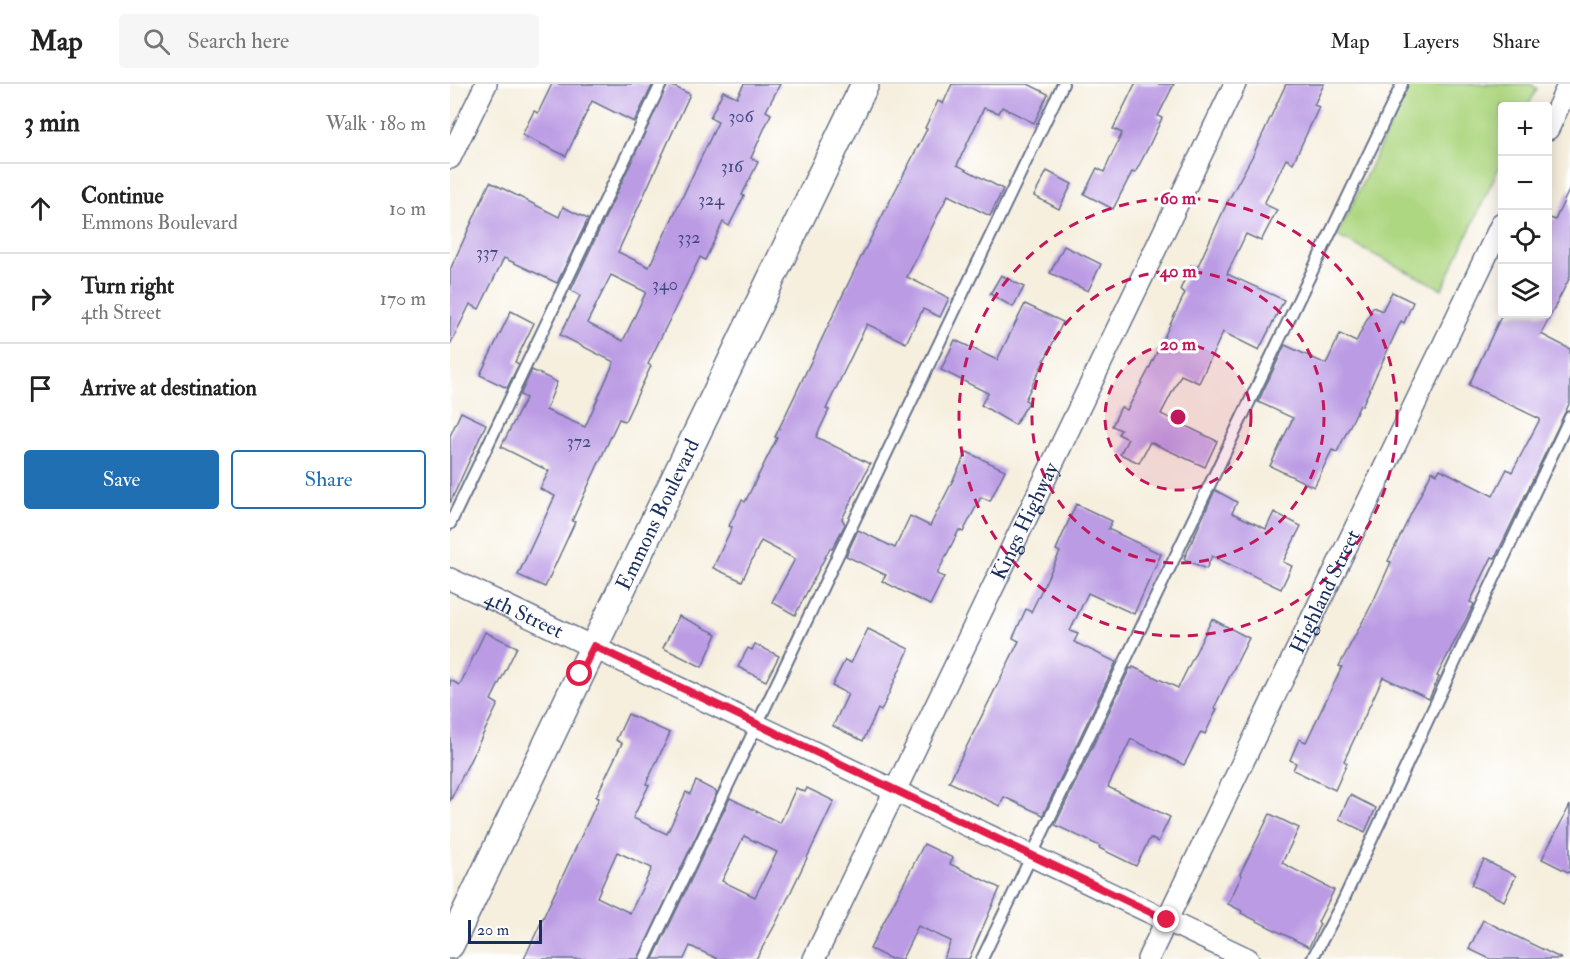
<!DOCTYPE html>
<html lang="en">
<head>
<meta charset="utf-8">
<style>
  :root { --surface:#fff; --page:#f6f6f6; --text:#222; --muted:#767676; --line:#e0e0e0; --accent:#1f6fb2 }
  body { margin:0; font-family:"IM FELL Double Pica",serif; background:var(--page); color:var(--text) }
  .controls { position:absolute; right:18px; top:18px; display:grid; overflow:hidden; border-radius:6px; box-shadow:0 3px 15px #0003 }
  .controls button { width:54px; height:54px; display:grid; place-items:center; padding:0; border:0; border-bottom:2px solid var(--line); background:var(--surface); color:var(--text); font:30px sans-serif }
  .scale { position:absolute; left:18px; bottom:15px; width:74px; box-sizing:border-box; padding-left:6px; border:3px solid #1b2f5e; border-top:0; font-size:16px; line-height:21px; white-space:nowrap; color:#1b2f5e; -webkit-text-stroke:4px #fff; paint-order:stroke }
  .stop { position:absolute; width:18px; height:18px; margin:-14px; border:4px solid #e11d48; border-radius:50%; background:#fff }
  .stop.end { background:#e11d48; border-color:#fff; box-shadow:0 2px 6px #0008 }
  .list { margin:0; padding:0; list-style:none }
  h2 { display:flex; justify-content:space-between; align-items:center; height:78px; margin:0; padding:0 24px; font-size:26px }
  h2 small { font-size:20px; font-weight:400; color:var(--muted) }
  .list li { display:grid; grid-template-columns:39px 1fr auto; gap:18px; align-items:center; box-sizing:border-box; height:90px; padding:0 24px; border-top:2px solid var(--line) }
  .list b { display:block; font-size:22px; white-space:nowrap }
  .list p { margin:0; font-size:20px; white-space:nowrap; color:var(--muted) }
  .list em { font-size:20px; font-style:normal; color:var(--muted) }
  .actions { display:flex; gap:12px; padding:18px 24px }
  .actions a { flex:1; padding:14px 0; border:2px solid var(--accent); border-radius:6px; text-align:center; font-size:21px; color:var(--accent) }
  .actions .main { background:var(--accent); color:#fff }
  .icon { flex:none; width:33px; height:33px; fill:none; stroke:currentColor; stroke-width:2; stroke-linecap:round; stroke-linejoin:round }
  .map { position:relative; flex:none; width:1120px; height:875px; overflow:hidden }
  header { display:flex; align-items:center; gap:36px; box-sizing:border-box; height:84px; padding:0 30px; background:var(--surface); border-bottom:2px solid var(--line) }
  header strong { font-size:28px }
  nav { display:flex; gap:33px; margin-inline-start:auto; font-size:21px }
  .search { width:420px; height:54px; background:var(--page); display:flex; align-items:center; gap:15px; box-sizing:border-box; padding:0 21px; border-radius:6px; color:var(--muted); font-size:22px }
  main { display:flex }
  aside { flex:1; background:var(--surface) }
  .map>svg:first-child { display:block }
</style>
</head>
<body>
<header>
<strong>Map</strong>
<div class="search"><svg class="icon" aria-label="search" viewBox="0 0 24 24"><circle cx="10" cy="10" r="6"/><path d="M15 15l6 6"/></svg>Search here</div>
<nav><a>Map</a><a>Layers</a><a>Share</a></nav>
</header>
<main>
<aside>
<h2>3 min<small>Walk · 180 m</small></h2>
<ul class="list">
<li><svg class="icon" aria-label="ahead" viewBox="0 0 24 24"><path d="M12 20V5M6 11l6-6 6 6"/></svg><div><b>Continue</b><p>Emmons Boulevard</p></div><em>10 m</em></li>
<li><svg class="icon" aria-label="right" viewBox="0 0 24 24"><path d="M7 20v-9h11M14 6l5 5-5 5"/></svg><div><b>Turn right</b><p>4th Street</p></div><em>170 m</em></li>
<li><svg class="icon" aria-label="arrive" viewBox="0 0 24 24"><path d="M6 21V4h12l-3 4 3 4H6"/></svg><div><b>Arrive at destination</b></div></li>
</ul>
<div class="actions"><a class="main">Save</a><a>Share</a></div>
</aside>
<div class="map">
<svg width="1120" height="875" viewBox="0 0 1120 875">
  <rect width="100%" height="100%" fill="#fff"/>
  <filter id="ink" filterUnits="userSpaceOnUse"><feTurbulence type="fractalNoise" baseFrequency=".0167" numOctaves="2"/><feDisplacementMap in="SourceGraphic" scale="12" xChannelSelector="R" yChannelSelector="G"/><feConvolveMatrix kernelMatrix="1 2 1 2 8 2 1 2 1" color-interpolation-filters="sRGB"/></filter>
  <filter id="wash" filterUnits="userSpaceOnUse"><feTurbulence type="fractalNoise" baseFrequency=".008" numOctaves="4" result="noise"/><feDisplacementMap in="SourceGraphic" scale="24" xChannelSelector="R" yChannelSelector="G"/><feGaussianBlur stdDeviation="1.35" result="paint"/><feColorMatrix in="noise" values="0 0 0 0 0 0 0 0 0 0 0 0 0 0 0 0 0 1.4 0 .05"/><feComposite in="paint" operator="in"/></filter>
  <g filter="url(#wash)">
    <rect width="100%" height="100%" fill="#f6efde"/>
    <!-- green -->
    <path fill="#aed781" stroke="#648370" stroke-width="1.5" d="M960 0H1081L1087 5 1078 22H1052V77L992 205 887 152Z"/>
    <g id="blocks">
      <!-- building -->
      <g fill="#bb9be4" fill-rule="evenodd">
        <path d="M102 0H203L184 38 142 17 116 72 72 51 84 27 88 29Z"/>
        <path d="M218 0 240 10 168 168 199 183 268 38 260 34 273 7 287 13 294 0H330L316 27 321 30 301 74 308 78 292 111 294 112 279 142 273 138 255 176 250 173 198 280 201 282 175 337 169 335 122 437 125 438 95 503 68 491 105 412 90 405 99 387 51 363 76 314 70 311 82 286 107 298 96 326 135 343 164 278 110 251 130 212 121 206ZM161 191 196 208 173 257 137 239Z"/>
        <path d="M502 0H578L598 10 584 39 552 23 549 29 534 24 507 81 553 105 540 132 498 111 457 193 499 214 490 233 473 225 456 259 417 240 376 325 379 326 366 353 420 380 392 435 395 440 382 465 380 464 345 531 322 518 345 475 311 457 292 497 263 484 282 443 279 442 292 416 295 418 327 354 325 353 409 177 477 45 475 44 488 17 493 20Z"/>
        <path d="M685 0H724L708 32 712 34 699 62 685 89 682 88 663 125 634 110 647 84 654 88 672 49 663 45Z"/>
        <path d="M836 0H874L864 21 869 23 843 79 836 75 814 120 827 126 811 157 796 150 777 190 834 216 809 266 773 248 749 299 731 291 711 330 767 357 755 383 700 358 689 379 670 370 678 355 668 350 671 346 662 342 671 323 677 326 698 287 735 209 730 206 741 181 747 184 777 119 803 71Z"/>
        <path d="M597 87 622 100 609 125 584 112Z"/>
        <path d="M40 98 109 133 113 123 138 135 107 199 54 174 29 225 20 220 0 261V186Z"/>
        <path d="M1120 104V193L1091 250 1120 265V318L1045 474 1042 473 1020 518 1024 520 987 592 989 593 979 615 933 593 894 677 897 679 885 706 843 686 846 679 840 676 849 655 856 658 892 583 889 582 923 518 941 478 938 477 982 387 987 390 990 385 1043 412 1057 385 1062 388 1090 335 1019 301 1052 230H1098V133L1105 136Z"/>
        <path d="M614 162 651 180 638 207 600 189Z"/>
        <path d="M551 191 574 203 563 223 540 210Z"/>
        <path d="M942 208 963 218 954 239 951 237 912 322 910 321 887 368 882 366 864 403 820 382 843 334 808 318 835 261 876 280 890 250 906 258 923 223 932 227Z"/>
        <path d="M575 220 613 238 575 316 579 318 565 341 531 321 538 309 491 286 505 256 547 276Z"/>
        <path d="M61 227 84 239 65 278 69 280 57 304 30 291Z"/>
        <path d="M11 328 36 340 0 419V352Z"/>
        <path d="M517 368 555 386 540 417 531 413 513 448 509 446 487 490 494 493 480 521 432 497 436 491 396 472 408 446 445 464 460 432 480 442Z"/>
        <path d="M765 406 787 418 782 429 816 445 824 428 851 442 833 478 842 482 831 505 762 472 756 485 734 475Z"/>
        <path d="M626 420 662 437 658 445 711 470 684 530 638 509 620 547 628 550 624 558 666 578 593 731 554 713 550 722 499 698 569 557 563 554 576 525 581 528 610 468 606 466Z"/>
        <path d="M229 532 267 550 252 583 213 564Z"/>
        <path d="M762 535 799 554 764 624 767 625 755 650 751 648 734 681 681 655 658 703 720 733 708 758 700 754 686 782 649 764 650 762 605 741 680 584 682 585 683 583 728 604Z"/>
        <path d="M418 545 459 565 431 627 428 625 413 657 383 642 398 610 382 602 395 576 401 579Z"/>
        <path d="M35 548 67 563 41 616 48 620 0 717V596L10 601Z"/>
        <path d="M305 560 329 572 316 597 288 583 298 564 302 566Z"/>
        <path d="M178 630 220 649 196 700 199 701 183 734 217 750 236 708 240 710 246 697 267 708 188 875H74L149 714 146 713 172 659 166 656ZM167 768 202 784 180 829 147 813Z"/>
        <path d="M346 704 355 708 357 704 384 717 326 839 306 875H268L240 862 234 875H203L280 714 330 739ZM294 752 327 768 305 813 272 797Z"/>
        <path d="M900 711 926 724 915 748 889 735Z"/>
        <path d="M1120 721V789L1092 775Z"/>
        <path d="M820 730 849 744 832 779 884 806 868 838 870 840 859 863 791 829 792 827 778 820 792 791 790 790Z"/>
        <path d="M474 760 503 774 500 780 550 804 519 875H493L501 857 468 842 452 875H441L420 865Z"/>
        <path d="M1034 776 1066 792 1054 817 1021 801Z"/>
        <path d="M1033 836 1112 875H1040L1019 865Z"/>
      </g>
    </g>
  </g>
  <g filter="url(#ink)">
    <use href="#blocks" fill-opacity="0" stroke="#68728b" stroke-width="1.5"/>
    <g fill="none" stroke-linecap="round" stroke-linejoin="round">
      <!-- service casing -->
      <g stroke="#68728b" stroke-width="14">
        <g id="service">
          <path d="M0 440 211 0"/>
          <path d="M195 875 613 0"/>
          <path d="M532 875 952 0"/>
          <path d="M862 875 892 819 1120 333"/>
        </g>
      </g>
      <!-- minor casing -->
      <g stroke="#68728b" stroke-width="24">
        <g id="minor">
          <path d="M1098 45 1117 4"/>
          <path d="M0 74 36 0"/>
          <path id="s1" d="M0 495 798 875"/>
          <path id="s2" d="M364 875 785 0"/>
          <path id="s3" d="M698 875 1052 139"/>
        </g>
      </g>
      <!-- tertiary casing -->
      <g stroke="#68728b" stroke-width="30">
        <g id="tertiary">
          <path id="s4" d="M0 861 415 0"/>
        </g>
      </g>
      <!-- service -->
      <use href="#service" stroke="#fff" stroke-width="10"/>
      <!-- minor -->
      <use href="#minor" stroke="#fff" stroke-width="21"/>
      <!-- tertiary -->
      <use href="#tertiary" stroke="#fff" stroke-width="27"/>
    </g>
  </g>
  <g fill="none" stroke-linecap="round" stroke-linejoin="round" filter="url(#ink)">
    <!-- route -->
    <path stroke="#e11d48" stroke-width="8" d="M130 590 144 562 717 836"/>
  </g>
  <!-- distance rings -->
  <circle cx="728" cy="333" r="73" fill="#c2185b" fill-opacity=".12"/>
  <g fill="none" stroke="#c2185b" stroke-width="3" stroke-dasharray="10 8">
    <circle cx="728" cy="333" r="73"/>
    <circle cx="728" cy="333" r="146"/>
    <circle cx="728" cy="333" r="219"/>
  </g>
  <g text-anchor="middle" dominant-baseline="central" stroke-width="6" stroke-linejoin="round" paint-order="stroke">
    <!-- number labels -->
    <g font-size="18" fill="#434a80">
      <text x="291" y="32">306</text>
      <text x="282" y="82">316</text>
      <text x="261" y="115">324</text>
      <text x="239" y="153">332</text>
      <text x="37" y="168">337</text>
      <text x="215" y="200">340</text>
      <text x="129" y="357">372</text>
    </g>
    <!-- street labels -->
    <g font-size="21" fill="#1b2f5e" stroke="#fff">
      <text stroke="none"><textPath href="#s4" startOffset="478">Emmons Boulevard</textPath></text>
      <text stroke="none"><textPath href="#s2" startOffset="486">Kings Highway</textPath></text>
      <text stroke="none"><textPath href="#s3" startOffset="408">Highland Street</textPath></text>
      <text stroke="none"><textPath href="#s1" startOffset="82">4th Street</textPath></text>
    </g>
  </g>
  <circle cx="728" cy="333" r="9" fill="#c2185b" stroke="#fff" stroke-width="3"/>
  <g font-size="18" text-anchor="middle" font-weight="bold" fill="#c2185b" stroke="#fff" stroke-width="6" stroke-linejoin="round" paint-order="stroke">
    <text x="728" y="120">60 m</text>
    <text x="728" y="193">40 m</text>
    <text x="728" y="266">20 m</text>
  </g>
</svg>
<div class="controls">
<button>+</button>
<button>−</button>
<button><svg class="icon" aria-label="locate" viewBox="0 0 24 24"><circle cx="12" cy="12" r="6"/><path d="M12 2v4M12 18v4M2 12h4M18 12h4"/></svg></button>
<button><svg class="icon" aria-label="layers" viewBox="0 0 24 24"><path d="M12 4l9 5-9 5-9-5zM3 14l9 5 9-5"/></svg></button>
</div>
<div class="scale">20 m</div>
<div class="stop" style="left:130px;top:590px"></div>
<div class="stop end" style="left:717px;top:836px"></div>
</div>
</main>
</body>
</html>
